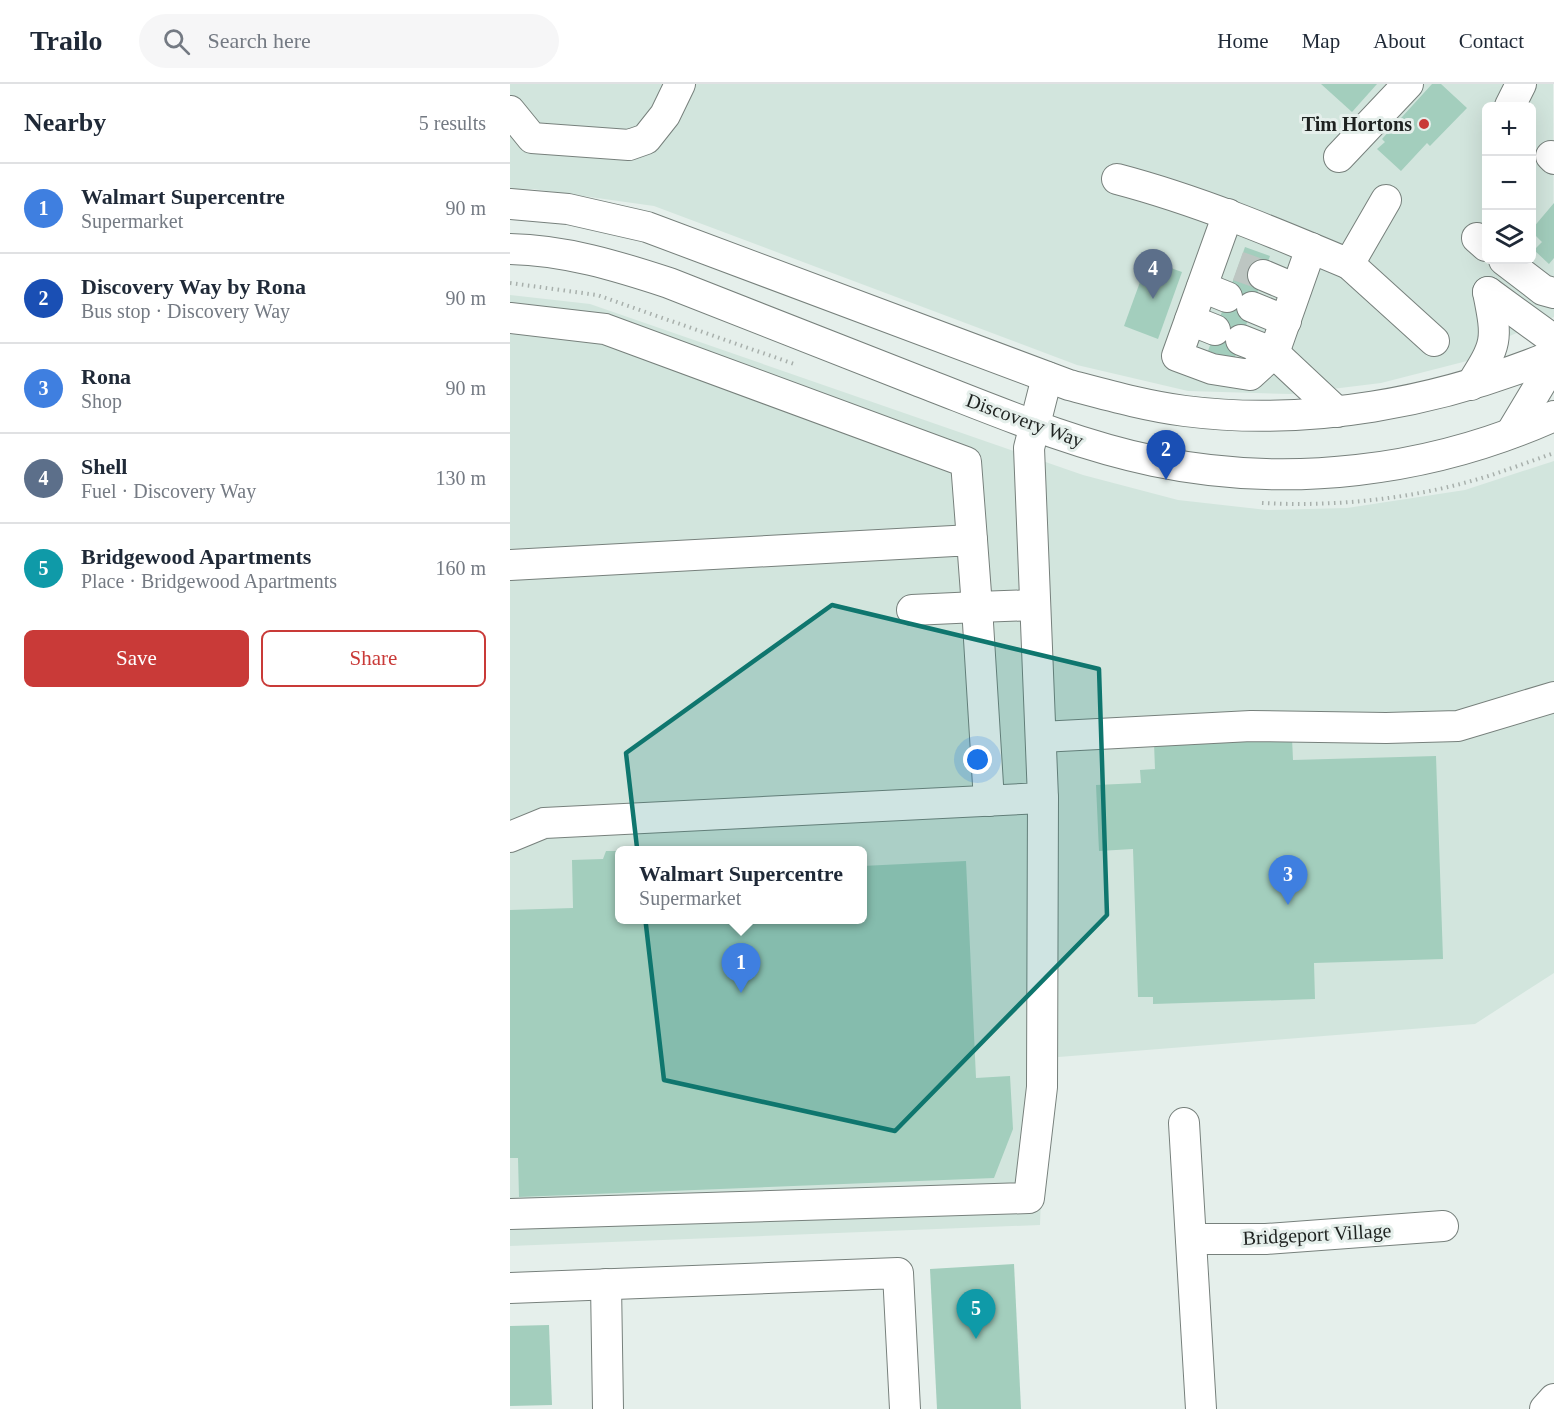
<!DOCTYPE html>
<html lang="en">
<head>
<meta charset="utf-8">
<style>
  :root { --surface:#fff; --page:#f6f6f7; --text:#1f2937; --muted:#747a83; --line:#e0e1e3; --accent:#c93a38 }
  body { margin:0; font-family:"Times New Roman",serif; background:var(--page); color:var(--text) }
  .controls { position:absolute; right:18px; top:18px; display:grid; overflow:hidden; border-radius:9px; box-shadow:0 6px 24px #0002 }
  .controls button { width:54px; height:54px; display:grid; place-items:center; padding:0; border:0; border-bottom:2px solid var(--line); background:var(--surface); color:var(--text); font:30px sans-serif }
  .you { position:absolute; left:468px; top:676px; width:21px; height:21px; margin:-15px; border:4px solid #fff; border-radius:50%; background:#1a73e8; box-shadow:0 0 0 9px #1a73e833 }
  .badge { display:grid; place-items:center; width:39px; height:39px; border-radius:50%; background:var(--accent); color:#fff; font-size:20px; font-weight:700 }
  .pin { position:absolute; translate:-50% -50px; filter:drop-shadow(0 2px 3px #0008) }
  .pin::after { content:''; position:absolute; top:32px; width:21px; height:18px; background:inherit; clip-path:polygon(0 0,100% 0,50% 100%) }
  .popup { position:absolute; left:105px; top:762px; width:252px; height:78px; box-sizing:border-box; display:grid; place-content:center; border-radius:9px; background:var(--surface); filter:drop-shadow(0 2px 4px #0005); font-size:20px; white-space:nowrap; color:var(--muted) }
  .popup b { font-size:22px; color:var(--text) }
  .popup::after { content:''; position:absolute; left:50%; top:100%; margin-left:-12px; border:12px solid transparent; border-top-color:var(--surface) }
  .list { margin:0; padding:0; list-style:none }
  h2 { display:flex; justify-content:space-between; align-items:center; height:78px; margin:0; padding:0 24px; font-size:26px }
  h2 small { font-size:20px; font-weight:400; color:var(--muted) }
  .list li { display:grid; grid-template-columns:39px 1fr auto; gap:18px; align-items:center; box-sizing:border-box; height:90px; padding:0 24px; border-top:2px solid var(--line) }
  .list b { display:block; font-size:22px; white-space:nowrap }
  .list p { margin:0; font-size:20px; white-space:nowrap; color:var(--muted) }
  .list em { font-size:20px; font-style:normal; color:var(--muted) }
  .actions { display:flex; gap:12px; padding:18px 24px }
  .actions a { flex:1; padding:14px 0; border:2px solid var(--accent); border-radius:9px; text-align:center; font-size:21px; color:var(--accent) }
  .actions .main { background:var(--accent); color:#fff }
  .icon { flex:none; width:33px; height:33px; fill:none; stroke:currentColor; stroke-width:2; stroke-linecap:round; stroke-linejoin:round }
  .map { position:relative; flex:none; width:1044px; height:1325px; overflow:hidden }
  header { display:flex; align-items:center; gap:36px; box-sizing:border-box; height:84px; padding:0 30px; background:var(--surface); border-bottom:2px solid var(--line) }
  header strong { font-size:28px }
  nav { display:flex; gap:33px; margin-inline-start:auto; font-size:21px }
  .search { width:420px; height:54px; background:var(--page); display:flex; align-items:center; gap:15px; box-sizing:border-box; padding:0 21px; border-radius:33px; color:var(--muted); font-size:22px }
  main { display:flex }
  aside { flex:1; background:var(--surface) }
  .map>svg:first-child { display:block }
</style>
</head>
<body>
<header>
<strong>Trailo</strong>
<div class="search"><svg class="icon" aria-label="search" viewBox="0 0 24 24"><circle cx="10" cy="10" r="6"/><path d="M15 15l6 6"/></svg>Search here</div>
<nav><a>Home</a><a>Map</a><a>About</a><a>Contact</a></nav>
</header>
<main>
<aside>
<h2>Nearby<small>5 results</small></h2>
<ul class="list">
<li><span class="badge" style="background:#3f7fe0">1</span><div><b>Walmart Supercentre</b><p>Supermarket</p></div><em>90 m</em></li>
<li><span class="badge" style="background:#1a4fb4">2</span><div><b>Discovery Way by Rona</b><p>Bus stop · Discovery Way</p></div><em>90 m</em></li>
<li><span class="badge" style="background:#3f7fe0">3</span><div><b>Rona</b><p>Shop</p></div><em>90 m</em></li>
<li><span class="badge" style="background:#5c6f8a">4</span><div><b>Shell</b><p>Fuel · Discovery Way</p></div><em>130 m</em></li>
<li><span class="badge" style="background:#0f9aa8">5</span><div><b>Bridgewood Apartments</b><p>Place · Bridgewood Apartments</p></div><em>160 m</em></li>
</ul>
<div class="actions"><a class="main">Save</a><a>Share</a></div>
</aside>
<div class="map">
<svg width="1044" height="1325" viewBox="0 0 1044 1325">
  <rect width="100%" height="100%" fill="#e5efeb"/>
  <!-- built -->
  <g fill="#d2e5dd" fill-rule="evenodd">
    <path d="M0 0H1043L1044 233 965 267 957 277 871 299 781 310 678 307 567 281 144 122 23 105 0 106ZM976 22H1022V176H976Z"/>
    <path d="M0 211 80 220 573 391 668 416 757 426 837 424 955 406 1044 377V889L965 940 536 974 530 1141 0 1162ZM110 766H352V836H110Z"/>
  </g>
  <!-- building -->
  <g fill="#a3cebd">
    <path d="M811 0H867L842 28Z"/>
    <path d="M922 0H931L957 24 920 62 917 59 891 87 867 65 875 58 872 55Z"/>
    <path d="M1044 119V174L1039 180 1024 166 1032 158 1022 148V145Z"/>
    <path d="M735 163 760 172 724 276 698 267Z"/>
    <path d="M638 176 672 188 648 255 614 242Z"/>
    <path d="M782 654 783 676 926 672 933 875 804 879 805 915 643 920V913H628L623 765 589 767 586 701 631 699 630 686 645 685 644 659Z"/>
    <path d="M96 767H110V836H352V782L456 777 466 994 500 992 503 1045 484 1094 9 1113 8 1074H0V826L63 824 62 776 93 775Z"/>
    <path d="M504 1180 511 1325H427L420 1185Z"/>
    <path d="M39 1241 42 1321 0 1322V1242Z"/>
  </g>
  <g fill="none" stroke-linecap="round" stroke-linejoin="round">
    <!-- minor-tunnel -->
    <path stroke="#bdc6c2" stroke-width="30" stroke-dasharray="30 15" stroke-linecap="butt" d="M728 182 753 191"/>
    <!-- minor casing -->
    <g stroke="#77807c" stroke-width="32">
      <g id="minor">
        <path d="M1000 22 1011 0"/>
        <path d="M0 27 22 54 119 61 136 55 155 31 170 0"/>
        <path d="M1041 72 1044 75"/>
        <path d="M829 73 898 0"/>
        <path d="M607 95C687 116 763 148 839 180L876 116"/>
        <path d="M0 120 58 125 137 143 559 301C597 311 636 322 675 327 799 343 929 318 1044 271"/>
        <path d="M718 130 667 272 702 285 740 291 764 269 801 164"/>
        <path d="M967 154 976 162"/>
        <path d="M0 165C55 166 107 182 159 199 242 231 324 264 406 296 484 326 562 360 644 377 777 405 920 388 1044 332"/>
        <path d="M994 176 1033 206 1044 209"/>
        <path d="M839 180 924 257"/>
        <path d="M753 191 786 205"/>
        <path d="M692 203 717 213"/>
        <path d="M978 208 1037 251 1044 261"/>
        <path d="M742 223 776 237"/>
        <path d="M0 234 95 245 456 378 462 456"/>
        <path d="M680 236 705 246"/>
        <path d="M731 256 764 269 827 328"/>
        <path d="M961 301C987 260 988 257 978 208"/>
        <path d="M1001 349 1044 277"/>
        <path d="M0 481 462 456 467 523 525 521"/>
        <path d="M402 526 467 523 479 717"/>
        <path d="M531 653 741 642 876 644 948 642 1044 613"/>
        <path d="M0 753 34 739 533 714 519 364 537 293"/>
        <path d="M674 1039 691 1325"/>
        <path d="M0 1130 519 1114 532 1003 533 714"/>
        <path d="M681 1155H756L933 1142"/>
        <path d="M96 1200 98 1325"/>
        <path d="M0 1204 388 1189 395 1325"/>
        <path d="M1035 1325 1044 1315"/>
      </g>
    </g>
    <!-- path -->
    <g stroke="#a8b0ac" stroke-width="4" stroke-dasharray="1.5 4.5" stroke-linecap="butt">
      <path d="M0 199 87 211 284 280"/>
      <path d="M752 419C826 423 903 415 975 393 998 386 1021 377 1044 369"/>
    </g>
    <!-- minor -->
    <use href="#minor" stroke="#fff" stroke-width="30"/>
  </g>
  <!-- marked area -->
  <path fill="#0f766e" fill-opacity="0.2" stroke="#0f766e" stroke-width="4.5" stroke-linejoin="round" d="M322 521 589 585 597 831 385 1047 154 996 116 669Z"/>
  <!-- markers -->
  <circle fill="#c93a38" stroke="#e5efeb" stroke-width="2" cx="914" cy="40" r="6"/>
  <g text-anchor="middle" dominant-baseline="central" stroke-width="6" stroke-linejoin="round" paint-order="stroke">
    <!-- poi labels -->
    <g font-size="20" font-weight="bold" fill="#1e2220" stroke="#e5efeb" text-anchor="end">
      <text x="902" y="40">Tim Hortons</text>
    </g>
    <!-- street labels -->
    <g font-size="20" fill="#1e2220" stroke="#e5efeb">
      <text transform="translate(515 336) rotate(20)">Discovery Way</text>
      <text transform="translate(807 1150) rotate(-3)">Bridgeport Village</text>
    </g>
  </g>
</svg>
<div class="controls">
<button>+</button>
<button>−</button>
<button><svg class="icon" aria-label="layers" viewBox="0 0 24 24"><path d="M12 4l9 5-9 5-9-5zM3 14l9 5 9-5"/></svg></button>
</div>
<div class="you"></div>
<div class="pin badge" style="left:231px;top:909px;background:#3f7fe0">1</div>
<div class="popup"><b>Walmart Supercentre</b>Supermarket</div>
<div class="pin badge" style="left:656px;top:396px;background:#1a4fb4">2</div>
<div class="pin badge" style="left:778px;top:821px;background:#3f7fe0">3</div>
<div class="pin badge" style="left:643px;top:215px;background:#5c6f8a">4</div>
<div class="pin badge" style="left:466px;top:1255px;background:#0f9aa8">5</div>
</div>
</main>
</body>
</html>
